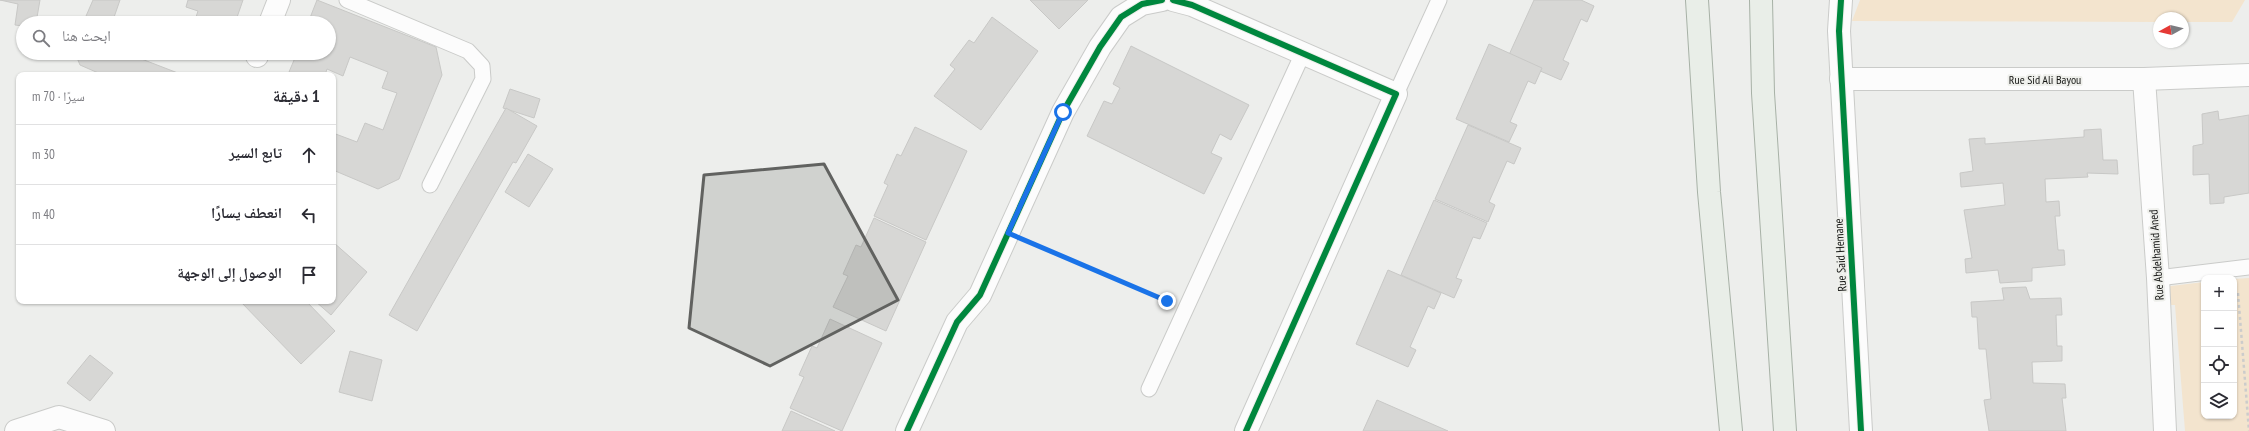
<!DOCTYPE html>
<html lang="ar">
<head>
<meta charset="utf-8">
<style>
  :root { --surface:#fff; --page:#f7f7f7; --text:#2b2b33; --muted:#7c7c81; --line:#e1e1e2 }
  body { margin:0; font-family:"PT Sans Narrow","Noto Naskh Arabic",sans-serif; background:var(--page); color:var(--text); direction:rtl }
  .controls { position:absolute; right:12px; bottom:12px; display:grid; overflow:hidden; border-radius:8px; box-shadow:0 1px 3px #0004 }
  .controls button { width:36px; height:36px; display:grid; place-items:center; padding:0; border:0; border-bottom:1px solid var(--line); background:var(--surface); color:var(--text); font:20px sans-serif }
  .compass { position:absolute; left:2153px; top:12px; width:36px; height:36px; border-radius:50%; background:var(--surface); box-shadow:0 1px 3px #0004; rotate:262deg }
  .stop { position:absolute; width:12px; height:12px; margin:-9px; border:3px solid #1a73e8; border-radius:50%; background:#fff }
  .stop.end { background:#1a73e8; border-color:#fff; box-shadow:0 1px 4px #0008 }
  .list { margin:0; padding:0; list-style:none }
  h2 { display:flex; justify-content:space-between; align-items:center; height:52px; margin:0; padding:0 16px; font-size:17px }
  h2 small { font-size:13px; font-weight:400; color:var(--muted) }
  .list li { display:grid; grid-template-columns:26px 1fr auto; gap:12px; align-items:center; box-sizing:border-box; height:60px; padding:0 16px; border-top:1px solid var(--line) }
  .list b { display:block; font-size:15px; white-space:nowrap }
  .list em { font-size:13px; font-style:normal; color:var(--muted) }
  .icon { flex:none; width:22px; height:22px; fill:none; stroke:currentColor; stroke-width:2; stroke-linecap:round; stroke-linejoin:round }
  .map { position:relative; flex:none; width:2249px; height:431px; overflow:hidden; direction:ltr }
  .search { position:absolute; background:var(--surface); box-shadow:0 1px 3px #0004; left:16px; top:16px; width:320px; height:44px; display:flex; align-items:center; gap:10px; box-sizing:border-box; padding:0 14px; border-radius:22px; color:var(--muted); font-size:15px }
  .panel { position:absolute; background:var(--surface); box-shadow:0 1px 3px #0004; left:16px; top:72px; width:320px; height:232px; border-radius:8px; direction:rtl }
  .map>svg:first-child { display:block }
</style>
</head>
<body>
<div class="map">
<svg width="2249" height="431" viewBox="0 0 2249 431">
  <rect width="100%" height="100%" fill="#edeeec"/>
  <!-- green -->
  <g fill="#f3e4ce">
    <path d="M1860 0H2245L2232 22H2183V18H2159V22L1852 21Z"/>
    <path d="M2249 278V431H2185L2175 305H2165L2163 287 2204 282V416H2234V279Z"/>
  </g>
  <!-- building -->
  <g fill="#d7d7d5" stroke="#c8c8c6">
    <path d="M0 0H40L36 23H23V26L15 25 18 4Z"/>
    <path d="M93 0H120L112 23H83Z"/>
    <path d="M188 0H243L235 23H194L198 11 186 7Z"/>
    <path d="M317 0 436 47 442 75 399 179 378 189 333 170V133L357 142 365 123 383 130 397 93 382 88 388 72 350 57 343 76 327 69 325 75H296L289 72 297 53H329V23H308Z"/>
    <path d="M1030 0H1088L1059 29Z"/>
    <path d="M1534 0H1581L1594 6 1587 22 1581 19 1563 60 1569 63 1561 80 1508 57Z"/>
    <path d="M992 17 1038 51 981 130 934 96 955 69 950 65 969 40 974 43Z"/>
    <path d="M1489 44 1542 68 1535 84 1528 81 1510 122 1517 125 1509 142 1456 119Z"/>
    <path d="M1131 46 1249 105 1231 140 1220 134 1211 153 1222 158 1204 194 1087 136 1104 101 1112 104 1120 88 1113 84Z"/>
    <path d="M75 53H126L183 75H103L80 65Z"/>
    <path d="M510 89 540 99 534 118 503 108Z"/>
    <path d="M506 108 537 126 516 163 513 162 417 331 389 315Z"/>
    <path d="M2218 111 2219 120 2249 115V193L2224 197V203L2210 204 2209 174 2193 175V146L2203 144 2202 114Z"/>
    <path d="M1468 125 1521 148 1514 164 1507 161 1489 202 1495 205 1488 222 1435 199Z"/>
    <path d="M915 127 967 151 926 240 874 216 888 185 884 183 897 154 901 156Z"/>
    <path d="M2101 129 2103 160H2117L2118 174 2087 173 2088 177 2045 179 2046 202 2059 201 2060 216H2055L2058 250H2064L2065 265 2032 268V281L2000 283 1998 270 1966 273 1965 259 1972 258 1964 210 2005 205 2003 183 1961 187 1960 173 1973 171 1969 139 1985 138V144L2084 137V130Z"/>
    <path d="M528 154 553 169 529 207 505 192Z"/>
    <path d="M1434 200 1487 223 1480 239 1473 237 1456 278 1462 280 1454 298 1401 275Z"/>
    <path d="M874 218 926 242 886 331 833 307 848 276 843 274 856 245 861 247Z"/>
    <path d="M333 242 367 272 331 315 315 301H333Z"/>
    <path d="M1388 270 1441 293 1434 309 1428 306 1410 347 1416 350 1408 367 1356 344Z"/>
    <path d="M2026 287 2030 299 2061 298 2062 315H2056L2057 346H2062V361L2032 362 2033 383 2065 384 2066 398H2062L2066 431H1989L1984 400 1991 399 1986 349H1979L1977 317H1972L1971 302 2004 300 2002 288Z"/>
    <path d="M240 301H306L335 331 301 364Z"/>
    <path d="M830 319 882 343 842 431 790 408 804 377 799 375 812 346 817 348Z"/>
    <path d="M350 351 382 360 372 401 339 392Z"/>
    <path d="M90 355 113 373 90 401 67 383Z"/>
    <path d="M1377 400 1448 431H1363Z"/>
    <path d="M791 411 835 431H782Z"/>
  </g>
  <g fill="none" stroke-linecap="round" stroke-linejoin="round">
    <!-- lane casing -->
    <g stroke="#cacbc9" stroke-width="17">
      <g id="lane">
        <path d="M347 0 468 51 482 66 483 79 430 185"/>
        <path d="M1396 94 1439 0"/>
        <path d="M2158 278 2249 267"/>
        <path d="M1149 389 1303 53"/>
      </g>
    </g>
    <!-- street casing -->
    <g stroke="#cacbc9" stroke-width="24">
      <g id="street">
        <path d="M1173 0 1192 5 1396 94 1246 431"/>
        <path d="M1841 0 1839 31 1861 431"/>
        <path d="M270 23 279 0"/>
        <path d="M257 56 258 53"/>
        <path d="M1841 79H2144L2249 75"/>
        <path d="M2144 79 2158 278 2165 431"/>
        <path d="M16 431 59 417 104 431"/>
        <path d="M907 431 957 322 980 295 1063 112 1100 47 1121 17 1142 4 1162 0"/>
      </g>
    </g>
    <!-- primary casing -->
    <g stroke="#a7b1a6" stroke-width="24">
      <g id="primary">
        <path d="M1697 0 1709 192 1731 431"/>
        <path d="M1761 0 1763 93 1785 431"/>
      </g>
    </g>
    <!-- path -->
    <g stroke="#cccccb" stroke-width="2.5" stroke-dasharray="3 3" stroke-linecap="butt">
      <path d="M1035 244 1162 299"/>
      <path d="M2238 293 2249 431"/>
    </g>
    <!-- lane -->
    <use href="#lane" stroke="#fcfcfc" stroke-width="15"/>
    <!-- street -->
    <use href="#street" stroke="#fcfcfc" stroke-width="22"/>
    <!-- primary -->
    <use href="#primary" stroke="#e9eee8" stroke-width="22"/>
    <!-- cycleway casing -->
    <g stroke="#eeefeb" stroke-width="8">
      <g id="cycleway">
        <path d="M1173 0 1192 5 1396 94 1246 431"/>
        <path d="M1841 0 1839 31 1861 431"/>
        <path d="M907 431 957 322 980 295 1063 112 1100 47 1121 17 1142 4 1162 0"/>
      </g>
    </g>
    <!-- cycleway -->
    <use href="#cycleway" stroke="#00873e" stroke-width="6"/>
  </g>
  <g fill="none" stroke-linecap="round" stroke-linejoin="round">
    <!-- route -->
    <path stroke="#1a73e8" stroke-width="5" d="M1063 112 1008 233 1167 301"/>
  </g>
  <!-- marked area -->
  <path fill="#616260" fill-opacity="0.2" stroke="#616260" stroke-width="3" stroke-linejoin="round" d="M824 164 898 300 770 366 689 328 704 175Z"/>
  <g text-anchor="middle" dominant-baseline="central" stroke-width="4" stroke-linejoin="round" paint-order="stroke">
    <!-- street labels -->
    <g font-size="12" fill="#161715" stroke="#eeefeb">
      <text x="2045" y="79">Rue Sid Ali Bayou</text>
      <text transform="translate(1840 255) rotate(-93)">Rue Said Hemane</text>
      <text transform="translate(2156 255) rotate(-94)">Rue Abdelhamid Aned</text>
    </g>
  </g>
</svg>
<div class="controls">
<button>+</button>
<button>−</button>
<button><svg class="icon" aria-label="locate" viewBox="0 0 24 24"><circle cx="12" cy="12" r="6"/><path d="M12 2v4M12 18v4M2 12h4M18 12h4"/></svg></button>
<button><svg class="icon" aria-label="layers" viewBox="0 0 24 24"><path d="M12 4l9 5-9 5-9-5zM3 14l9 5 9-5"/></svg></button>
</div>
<svg class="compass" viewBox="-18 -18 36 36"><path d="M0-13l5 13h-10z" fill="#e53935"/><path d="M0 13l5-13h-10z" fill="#7c7c81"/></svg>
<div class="stop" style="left:1063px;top:112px"></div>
<div class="stop end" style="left:1167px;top:301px"></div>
<div class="search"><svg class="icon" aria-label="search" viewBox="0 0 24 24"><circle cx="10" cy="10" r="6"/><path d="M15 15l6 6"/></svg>ابحث هنا</div>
<section class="panel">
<h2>1 دقيقة<small>سيرًا · 70 m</small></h2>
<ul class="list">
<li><svg class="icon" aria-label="ahead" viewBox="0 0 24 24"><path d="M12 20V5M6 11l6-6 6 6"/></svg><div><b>تابع السير</b></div><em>30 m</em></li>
<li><svg class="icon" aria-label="left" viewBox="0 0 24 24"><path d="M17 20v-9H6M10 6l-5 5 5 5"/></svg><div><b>انعطف يسارًا</b></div><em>40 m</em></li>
<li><svg class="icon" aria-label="arrive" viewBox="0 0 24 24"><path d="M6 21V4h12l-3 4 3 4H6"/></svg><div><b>الوصول إلى الوجهة</b></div></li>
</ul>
</section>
</div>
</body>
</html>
